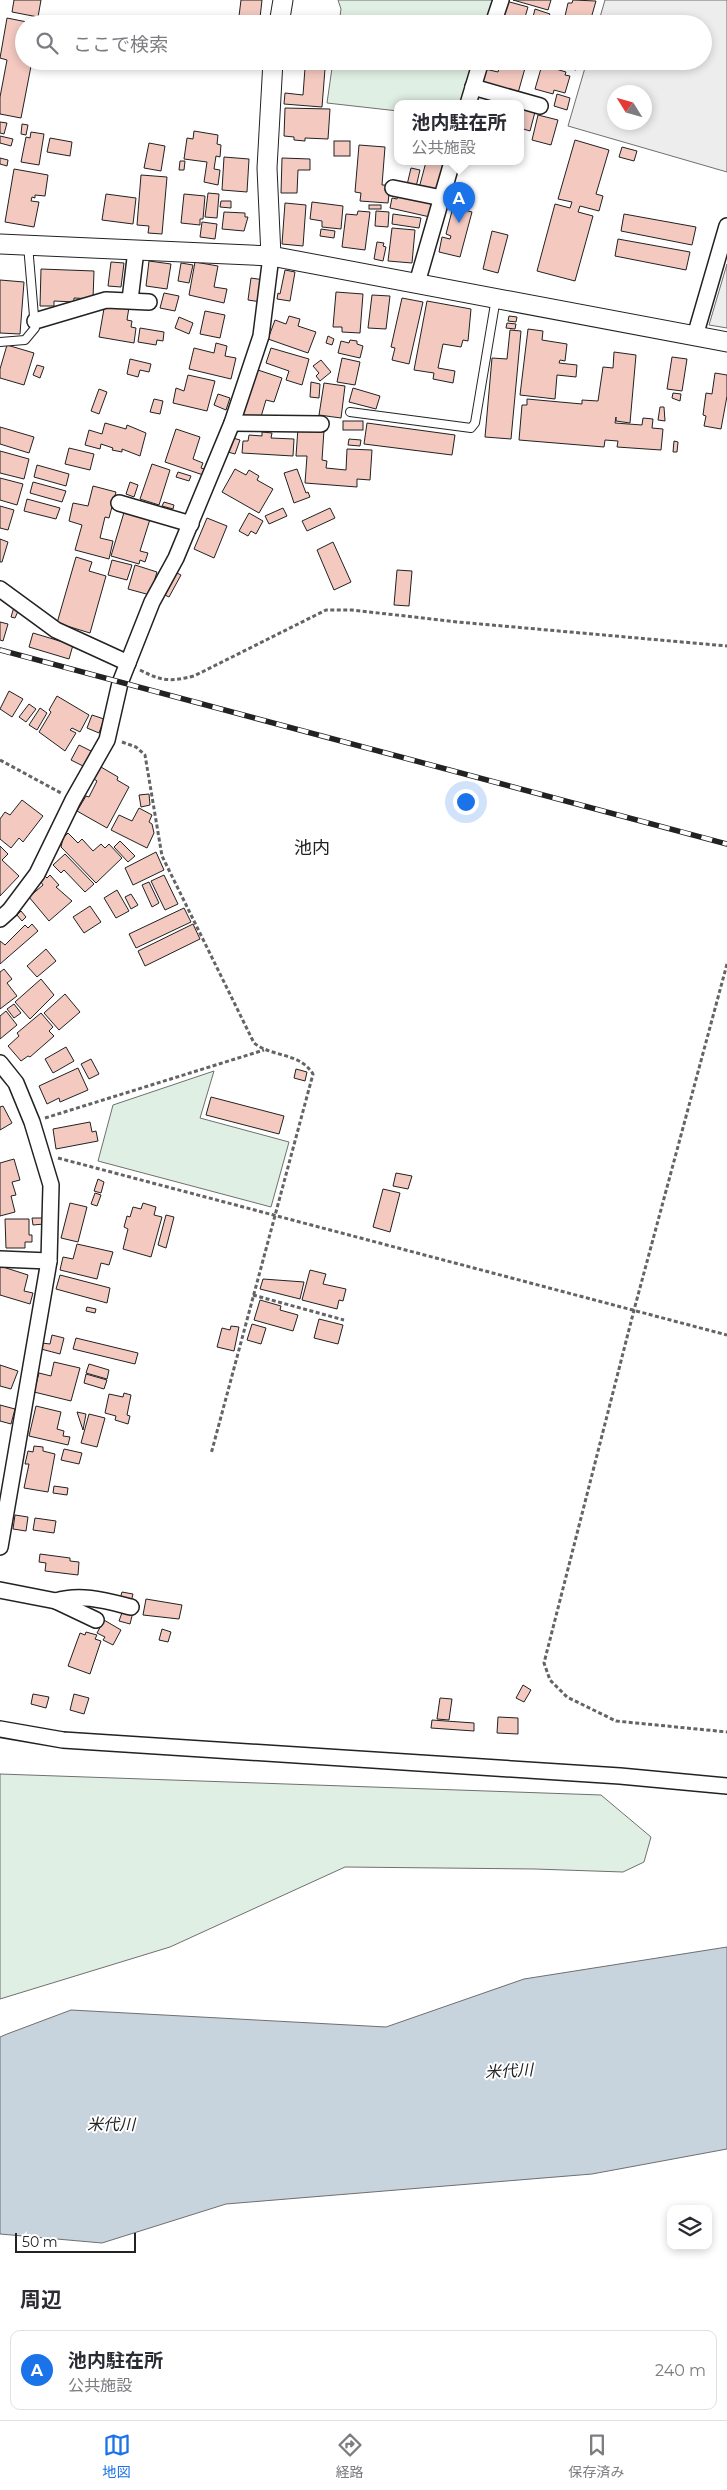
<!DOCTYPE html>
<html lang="ja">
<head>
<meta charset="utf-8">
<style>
  :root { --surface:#fff; --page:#f2f2f3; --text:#2b2b33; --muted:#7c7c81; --line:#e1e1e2; --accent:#1a73e8 }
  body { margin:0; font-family:Montserrat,"Noto Sans JP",sans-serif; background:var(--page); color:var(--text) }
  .controls { position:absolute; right:15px; bottom:15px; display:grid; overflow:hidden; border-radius:10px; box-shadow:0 2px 8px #0003 }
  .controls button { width:45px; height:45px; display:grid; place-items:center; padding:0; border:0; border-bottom:1px solid var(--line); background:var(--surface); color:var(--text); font:25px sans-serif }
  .compass { position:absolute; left:607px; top:85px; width:45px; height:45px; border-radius:50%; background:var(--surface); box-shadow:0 2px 8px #0003; rotate:307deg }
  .scale { position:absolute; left:15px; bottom:12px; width:121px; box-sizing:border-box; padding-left:5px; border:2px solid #222; border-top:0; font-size:14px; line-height:18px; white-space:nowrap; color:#222; -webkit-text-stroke:4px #fff; paint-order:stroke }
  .you { position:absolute; left:465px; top:801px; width:18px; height:18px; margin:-12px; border:4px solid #fff; border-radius:50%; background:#1a73e8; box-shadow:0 0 0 8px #1a73e833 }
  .badge { display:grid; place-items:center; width:32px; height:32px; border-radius:50%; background:var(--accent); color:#fff; font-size:16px; font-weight:700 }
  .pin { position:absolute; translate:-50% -41px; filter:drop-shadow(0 1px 2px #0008) }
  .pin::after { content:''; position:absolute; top:26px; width:18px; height:15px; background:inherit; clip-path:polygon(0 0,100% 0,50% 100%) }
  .popup { position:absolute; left:394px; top:100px; width:130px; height:65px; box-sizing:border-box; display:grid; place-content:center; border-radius:10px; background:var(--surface); filter:drop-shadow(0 1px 4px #0005); font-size:16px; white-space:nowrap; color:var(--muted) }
  .popup b { font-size:19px; color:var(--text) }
  .popup::after { content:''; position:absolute; left:50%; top:100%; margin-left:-10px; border:10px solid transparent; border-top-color:var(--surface) }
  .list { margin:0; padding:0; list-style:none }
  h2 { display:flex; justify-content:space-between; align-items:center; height:65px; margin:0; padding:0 20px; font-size:21px }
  h2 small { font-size:16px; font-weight:400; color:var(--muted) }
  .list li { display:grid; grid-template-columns:32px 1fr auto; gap:15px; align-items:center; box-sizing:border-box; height:80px; margin:0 10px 10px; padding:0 10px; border:1px solid var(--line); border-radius:10px }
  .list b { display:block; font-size:19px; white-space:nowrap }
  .list p { margin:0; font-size:16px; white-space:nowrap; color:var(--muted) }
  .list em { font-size:16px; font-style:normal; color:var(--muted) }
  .icon { flex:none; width:28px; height:28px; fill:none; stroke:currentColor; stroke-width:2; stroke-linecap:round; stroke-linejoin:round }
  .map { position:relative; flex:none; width:727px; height:2265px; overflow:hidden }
  .search { position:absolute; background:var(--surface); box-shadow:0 2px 8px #0003; left:15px; right:15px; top:15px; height:55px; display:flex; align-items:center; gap:12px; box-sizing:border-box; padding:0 18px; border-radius:28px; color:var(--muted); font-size:19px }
  .sheet { height:155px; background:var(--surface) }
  nav { display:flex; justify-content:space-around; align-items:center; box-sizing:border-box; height:70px; border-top:1px solid var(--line); background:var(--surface); font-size:14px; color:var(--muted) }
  nav a { display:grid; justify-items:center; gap:2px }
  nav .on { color:var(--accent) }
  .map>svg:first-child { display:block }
</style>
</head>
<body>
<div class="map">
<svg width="727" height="2265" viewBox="0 0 727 2265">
  <rect width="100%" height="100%" fill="#fff"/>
  <!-- green -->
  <g fill="#e0efe3" stroke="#6f6f6f">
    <path d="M338 0H494L486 24H339L341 9Z"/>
    <path d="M333 61H475L461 104H398V111L327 103Z"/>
    <path d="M214 1071 200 1118 289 1142 271 1207 98 1161 113 1105Z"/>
    <path d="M0 1774 601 1795 651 1837 644 1862 623 1872 535 1869 345 1867 170 1947 0 1999Z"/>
  </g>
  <!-- parking -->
  <g fill="#ededed" stroke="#6f6f6f" fill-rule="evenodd">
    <path d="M605 0H727V172L568 126 587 61H703V24H598ZM614 92H644V122H614Z"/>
    <path d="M727 264V328L709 325Z"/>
  </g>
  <!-- water -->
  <path fill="#c7d3dd" stroke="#6f6f6f" d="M727 1947V2149L592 2174 226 2204 102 2243 0 2234V2037L7 2034 71 2010 386 2027 524 1979Z"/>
  <!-- building -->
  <g fill="#f3c9c0" stroke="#222">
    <path d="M14 0H41L38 17 12 12Z"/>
    <path d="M241 0H262L260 18 239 16Z"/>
    <path d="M513 0H551L548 10Z"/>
    <path d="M573 0 596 1 590 22 565 16 568 3H572Z"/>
    <path d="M506 1 528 7 523 24H500Z"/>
    <path d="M535 9 550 14 548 17 561 21 560 24H536L532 21Z"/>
    <path d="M7 18 37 24H24V61H32L21 118 0 114V97L7 60 0 58Z"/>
    <path d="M501 61H527L518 93 481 82 485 69 498 72Z"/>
    <path d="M560 61H578L576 70 558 66Z"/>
    <path d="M542 65 566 72 565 75 570 76 565 93 554 90 553 94 535 89Z"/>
    <path d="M305 68 325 69 322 107 284 104 285 93 303 95Z"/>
    <path d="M557 94 570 98 567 110 554 106Z"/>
    <path d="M285 108 330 109 328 139 305 138V141L294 140V137L284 136Z"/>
    <path d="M520 108 535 112 530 131 520 128Z"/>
    <path d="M538 115 558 120 551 145 532 140Z"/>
    <path d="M0 122 7 123 4 134 0 133Z"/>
    <path d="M22 124 28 125 26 135 21 134Z"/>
    <path d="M194 131 218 135 217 144 221 145 220 157 216 156 214 169 220 170 218 185 204 182 207 162 184 159 187 138 193 139Z"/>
    <path d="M31 132 44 134 39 165 21 162 26 137 30 138Z"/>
    <path d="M0 136 13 139 11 146 0 143Z"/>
    <path d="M50 138 72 142 70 156 47 152Z"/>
    <path d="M575 140 609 150 596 194 603 196 599 211 580 206 578 212 593 216 575 281 537 271 555 204 570 208 572 202 558 199Z"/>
    <rect x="334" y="141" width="16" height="15"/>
    <path d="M149 143 165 146 161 171 144 168Z"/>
    <path d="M359 145 385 147 382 185H390L388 203 360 201 361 193 355 192Z"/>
    <path d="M622 147 637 151 634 161 619 157Z"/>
    <path d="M224 157 249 159 247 192 222 190Z"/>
    <path d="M0 158 8 160 7 166 0 164Z"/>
    <path d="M282 158 310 159V170H298L297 193H281Z"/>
    <path d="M180 161H185L184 170H179Z"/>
    <path d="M426 162H446L438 193 419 188Z"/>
    <path d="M411 168 420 170 416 187 407 185Z"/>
    <path d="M14 169 48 175 45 196 35 195V198L32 197 31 201 39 202 34 227 5 222Z"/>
    <path d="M141 175 167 177 162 234 148 233 149 226 137 225Z"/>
    <path d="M208 193 219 194 217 218 205 217Z"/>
    <path d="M399 193 433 201 430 217 390 208 392 198 397 199Z"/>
    <path d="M106 194 136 198 133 224 102 220Z"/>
    <path d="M184 194 205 196 203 219H200V225L181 223Z"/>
    <path d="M221 201H231V208L220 207Z"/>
    <path d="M312 202 343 206 341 229 322 227V221L310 219Z"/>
    <path d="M285 203 306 205 303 246 282 244Z"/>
    <rect x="369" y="205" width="12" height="4"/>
    <path d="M453 207 472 212 460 257 439 252 442 237 450 239 451 236 446 234Z"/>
    <path d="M358 211 370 212 365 250 342 247 346 214 357 215Z"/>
    <path d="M376 211 389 212 388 227 375 226Z"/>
    <path d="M224 212 245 213V217H248L244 231 222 229Z"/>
    <path d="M393 214 421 218 419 228 392 224Z"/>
    <path d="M624 214 696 227 692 245 621 231Z"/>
    <path d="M202 222 217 224 215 239 200 237Z"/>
    <path d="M392 228 415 230 412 263 388 261Z"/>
    <path d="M321 229 335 231 334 238 320 236Z"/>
    <path d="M492 231 508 235 498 273 483 269Z"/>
    <path d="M618 239 690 252 686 270 615 256Z"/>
    <path d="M377 242 384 243 383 246 386 247 383 261 374 259Z"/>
    <path d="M149 261 171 264 167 289 146 286Z"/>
    <path d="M111 262 124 263 121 287 108 286Z"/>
    <path d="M195 262 218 266 214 287 227 289 224 303 189 295Z"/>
    <path d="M181 263 193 265 189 283 178 281Z"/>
    <path d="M41 269 94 271 93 299 74 298V302L54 301V306H40Z"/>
    <path d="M285 270 295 272 290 301 277 299 278 293 280 294Z"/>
    <path d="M251 278 264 280 261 302 248 300Z"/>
    <path d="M0 280 24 282 20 334 0 333Z"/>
    <path d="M336 292 363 294 360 333 342 332V327H333Z"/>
    <path d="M164 293 179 296 175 311 160 308Z"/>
    <path d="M372 295 390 296 386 329 368 328Z"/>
    <path d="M402 298 423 302 409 364 392 360 395 348 391 347Z"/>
    <path d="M427 301 471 309 468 341 463 340 461 347 443 344 438 368 455 371 453 383 433 379 434 373 414 370Z"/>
    <path d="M105 303 129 307 127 320 132 321 131 327 136 328 134 343 99 337Z"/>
    <path d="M205 311 225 315 220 338 200 334Z"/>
    <path d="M289 316 300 319 298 326 316 332 308 353 268 339 275 320 286 324Z"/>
    <path d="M509 316 517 317 516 322 508 321Z"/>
    <path d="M179 317 193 323 189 334 175 328Z"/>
    <path d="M507 323 516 324 515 329 506 328Z"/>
    <path d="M140 328 164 332 163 341 157 340 156 345 138 342Z"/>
    <path d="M528 329 543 331 542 340 567 344 565 361 560 360 559 363 577 365 576 377 557 375 555 399 520 395Z"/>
    <path d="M510 330 521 331 511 439 485 437 492 358 507 359Z"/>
    <path d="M328 336 334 339 332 345 326 343Z"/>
    <path d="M350 340 357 341V344L363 346 360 358 338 353 341 341 349 343Z"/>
    <path d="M216 343 227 346 225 356 236 358 231 379 189 369 194 348 214 353Z"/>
    <path d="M7 345 34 353 24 385 0 378V369Z"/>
    <path d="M271 348 309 359 302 385 286 380 289 371 266 363Z"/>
    <path d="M614 352 636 355 630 423 616 421V417L615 423 642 425 643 418 653 419 652 428 663 429 661 450 617 447 618 441 605 440 604 447 519 440 522 405H527V399L582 404V400L598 401 603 367 613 368Z"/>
    <path d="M672 357 687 359 682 391 667 389Z"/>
    <path d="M342 358 360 362 355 385 337 382Z"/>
    <path d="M130 359 151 364 149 372 140 370 138 377 127 374Z"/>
    <path d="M321 360 331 372 320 381 316 376 319 373 313 366Z"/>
    <path d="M37 365 44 367 40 378 33 375Z"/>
    <path d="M258 370 282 378 274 402 266 400 260 420 243 415Z"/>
    <path d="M715 373 727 375V396L721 429 704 426 706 416 703 415 706 393 712 394Z"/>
    <path d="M188 375 215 381 207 411 173 403 176 388 184 391Z"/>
    <path d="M311 382 320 384 319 398 310 397Z"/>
    <path d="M324 383 345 386 341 418 319 415Z"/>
    <path d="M353 388 380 396 376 409 349 402Z"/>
    <path d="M99 389 107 392 99 414 91 411Z"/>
    <path d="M673 393 681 394 680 401 672 398Z"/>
    <path d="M218 394 230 398 226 410 214 405Z"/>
    <path d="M154 399 163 401 160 414 150 412Z"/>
    <path d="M660 407H664L665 421 658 420Z"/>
    <rect x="343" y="421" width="20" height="9"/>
    <path d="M105 423 126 429 127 425 146 433 140 456 122 449V452L112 450 113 448 101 444 100 449 85 445 89 430 102 434Z"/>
    <path d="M367 423 455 435 452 455 364 444Z"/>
    <path d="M0 427 34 437 29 453 0 444Z"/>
    <path d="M298 428 324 430 322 460 327 461 326 468 346 470 347 449 372 450 370 480 357 479V487L305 483 307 456H296Z"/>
    <path d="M176 429 200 437 193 459 203 463 201 468 208 470 206 476 165 462Z"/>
    <path d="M262 432 272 433 271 438 294 439 293 456 242 453 243 441H248L249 435 262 436Z"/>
    <path d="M233 438 240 440 235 454 228 452Z"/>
    <path d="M349 439 361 440 360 446 348 445Z"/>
    <path d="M674 441 678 442 677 452H673Z"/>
    <path d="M69 448 94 454 90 470 65 464Z"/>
    <path d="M0 451 29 459 24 479 0 473Z"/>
    <path d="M152 464 170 470 159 505 140 499Z"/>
    <path d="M37 465 69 474 66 486 34 477Z"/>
    <path d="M235 469 246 475 249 470 259 476 257 480 273 489 259 513 222 492Z"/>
    <path d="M297 469 306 493 308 492 310 497 294 503 284 473Z"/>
    <path d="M178 472 191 476 189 481 176 477Z"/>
    <path d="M0 478 23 484 17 505 0 500Z"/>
    <path d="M33 482 66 491 62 502 30 493Z"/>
    <path d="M130 482 138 485 134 497 126 494Z"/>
    <path d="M93 486 116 492 109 518 105 517 100 538 113 541 109 559 75 550 82 525 69 521 73 503 88 506Z"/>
    <path d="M27 499 60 508 56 519 24 511Z"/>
    <path d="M164 502 174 505 173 509 162 506Z"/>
    <path d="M0 506 14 510 8 530 0 528Z"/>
    <path d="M283 508 287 516 269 524 265 516Z"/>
    <path d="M330 508 335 518 307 531 302 521Z"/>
    <path d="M125 509 151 516 140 551 148 553 145 562 140 560 139 564 111 556Z"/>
    <path d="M249 513 263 521 256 534 251 531 248 536 239 531Z"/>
    <path d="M207 518 227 526 214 558 194 549Z"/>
    <path d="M0 539 8 542 2 562H0Z"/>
    <path d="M333 542 351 582 334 590 317 550Z"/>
    <path d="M76 557 92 562 89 571 106 576 90 633 57 623Z"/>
    <path d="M112 560 132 565 127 580 108 575Z"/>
    <path d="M135 565 157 572 150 595 128 589Z"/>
    <path d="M397 570 412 571 409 606 394 605Z"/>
    <path d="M177 573 181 575 169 597 165 595Z"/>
    <path d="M14 607 19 609 15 618 11 617Z"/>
    <path d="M0 622 8 624 3 641 0 640Z"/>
    <path d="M33 633 73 645 69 659 29 647Z"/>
    <path d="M9 691 23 699 12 717 0 709Z"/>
    <path d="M57 696 89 715 80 732 72 728 70 730 76 733 65 751 39 732 51 712 49 710Z"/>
    <path d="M29 704 36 709 26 722 19 717Z"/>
    <path d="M40 708 47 713 37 730 29 725Z"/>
    <path d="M92 715 104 719 99 733 87 728Z"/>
    <path d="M79 745 93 752 85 767 71 760Z"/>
    <path d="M101 767 118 777 117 780 129 787 107 828 77 811 86 796 89 797 97 781 94 779Z"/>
    <path d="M149 794 150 805 141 807 139 795Z"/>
    <path d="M22 800 43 816 23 842 19 838 11 848 0 839V819L5 812 10 815Z"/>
    <path d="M139 808 152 815 149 822 152 824 154 833 147 848 111 830 119 815 132 821Z"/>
    <path d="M68 833 78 843 82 839 93 851 101 844 105 848 109 844 122 858 96 883 61 847 63 838Z"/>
    <path d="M120 841 135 856 128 862 114 847Z"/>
    <path d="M0 846 8 854 2 860 19 876 0 896Z"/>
    <path d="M156 852 164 870 133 885 125 868Z"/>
    <path d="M65 854 94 884 85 892 64 870 61 873 53 865Z"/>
    <path d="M44 875 47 878 50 875 59 885 56 887 72 901 49 921 29 897 43 885 39 879Z"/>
    <path d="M164 875 178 904 165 910 151 881Z"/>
    <path d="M149 882 159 903 152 907 142 885Z"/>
    <path d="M117 890 129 911 116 918 104 898Z"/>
    <path d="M131 894 138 905 131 909 125 897Z"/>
    <path d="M90 906 101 922 84 933 73 917Z"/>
    <path d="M184 908 191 922 136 948 129 934Z"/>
    <path d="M21 911 26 917 22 921 17 915Z"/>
    <path d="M32 924 38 931 0 964V941L5 945 25 925 28 928Z"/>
    <path d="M193 924 200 939 145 966 138 951Z"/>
    <path d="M46 949 56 961 37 977 27 966Z"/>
    <path d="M4 969 12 979 7 983 17 996 0 1009V972Z"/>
    <path d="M41 979 54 995 30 1019 15 1002Z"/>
    <path d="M65 994 80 1012 59 1030 44 1013Z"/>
    <path d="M14 1004 21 1013 14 1018 7 1009Z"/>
    <path d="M6 1011 17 1025 0 1039V1016Z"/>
    <path d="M41 1013 53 1027 49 1031 54 1036 30 1057 28 1056 21 1061 8 1046 19 1036 17 1033Z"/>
    <path d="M66 1047 74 1061 53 1073 45 1059Z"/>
    <path d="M91 1059 99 1074 89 1079 81 1064Z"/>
    <path d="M78 1068 88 1090 60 1102 59 1098 47 1104 39 1086Z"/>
    <path d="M296 1069 307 1072 305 1081 294 1078Z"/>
    <path d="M211 1097 284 1116 279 1134 206 1115Z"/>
    <path d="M3 1106 12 1123 0 1130V1107Z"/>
    <path d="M90 1122 92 1132 96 1131 98 1141 56 1149 53 1129Z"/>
    <path d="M14 1159 20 1180 12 1182 16 1195 11 1196 15 1212 0 1216V1163Z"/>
    <path d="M396 1173 412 1176 408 1189 393 1186Z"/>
    <path d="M98 1179 104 1182 101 1193 94 1191Z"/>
    <path d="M383 1189 400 1193 390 1232 373 1227Z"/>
    <path d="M95 1193 101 1195 97 1206 91 1204Z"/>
    <path d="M70 1203 87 1207 78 1242 61 1238Z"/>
    <path d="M143 1203 156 1207 154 1215 162 1217 151 1257 123 1249 128 1229 124 1227 127 1216 130 1217 133 1207 141 1209Z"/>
    <path d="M166 1215 174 1217 166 1248 158 1245Z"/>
    <path d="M32 1218H44V1224L33 1225Z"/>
    <path d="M5 1219H29V1235H32V1242H25V1248H6Z"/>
    <path d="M77 1244 113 1252 109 1265 101 1263 97 1279 60 1270 63 1257 73 1259Z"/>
    <path d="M0 1266 28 1275 24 1291 33 1293 30 1304 0 1295Z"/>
    <path d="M310 1270 326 1274 323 1284 346 1289 343 1301 339 1300 337 1309 302 1300Z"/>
    <path d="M60 1275 110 1288 107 1303 56 1289Z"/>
    <path d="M263 1279 304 1282 300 1299 260 1289Z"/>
    <path d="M260 1300 281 1306 280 1310 298 1315 293 1331 254 1320Z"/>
    <path d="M87 1307 96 1309 95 1313 86 1311Z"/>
    <path d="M319 1319 343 1325 338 1344 314 1338Z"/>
    <path d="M252 1324 266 1328 261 1344 247 1340Z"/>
    <path d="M231 1326 239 1327 234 1351 217 1347 222 1328 230 1330Z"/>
    <path d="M52 1335 64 1338 60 1354 41 1349 42 1343 50 1344Z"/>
    <path d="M76 1338 138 1353 135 1364 73 1349Z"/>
    <path d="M54 1362 80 1368 71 1401 34 1392 39 1373 51 1376Z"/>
    <path d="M89 1364 109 1370 107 1379 86 1373Z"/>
    <path d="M0 1365 18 1371 11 1389 0 1386Z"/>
    <path d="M86 1374 107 1380 104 1389 84 1383Z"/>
    <path d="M124 1393 131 1395 127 1415 130 1416 128 1424 115 1420 116 1416 105 1413 109 1394 123 1397Z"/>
    <path d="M0 1405 15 1409 11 1424 0 1421Z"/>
    <path d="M36 1406 61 1412 57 1429 64 1431 63 1436 70 1437 68 1445 29 1436Z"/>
    <path d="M77 1412 86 1414 83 1430Z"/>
    <path d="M89 1414 105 1418 97 1447 81 1443Z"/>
    <path d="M34 1446 43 1447V1451L55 1454 48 1492 24 1488 29 1464H25L28 1451 33 1452Z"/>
    <path d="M64 1449 82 1453 79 1464 61 1460Z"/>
    <path d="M54 1486 68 1488 67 1495 53 1493Z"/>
    <path d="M15 1515 28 1517 26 1531 13 1529Z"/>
    <path d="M35 1518 56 1521 54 1533 33 1530Z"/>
    <path d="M40 1554 70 1558V1561L79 1562 78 1575 45 1571 46 1563 39 1562Z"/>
    <path d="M122 1592 133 1594 131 1602 120 1599Z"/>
    <path d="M146 1599 182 1605 179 1619 143 1615Z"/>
    <path d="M123 1610 133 1612 130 1624 119 1621Z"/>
    <path d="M104 1620 121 1630 113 1645 103 1640 105 1637 97 1633Z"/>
    <path d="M162 1629 171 1632 168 1642 159 1640Z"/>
    <path d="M86 1632 97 1635 95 1639 101 1641 90 1674 68 1666 80 1633 85 1635Z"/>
    <path d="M523 1685 531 1690 524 1702 516 1698Z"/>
    <path d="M33 1694 49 1697 46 1708 31 1704Z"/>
    <path d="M74 1694 89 1698 84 1714 70 1710Z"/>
    <path d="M440 1698 452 1699 449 1720 437 1719Z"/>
    <path d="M498 1717 518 1718V1734L497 1733Z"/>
    <path d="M432 1720 474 1723V1731L431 1728Z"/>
  </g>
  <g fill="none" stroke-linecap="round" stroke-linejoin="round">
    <!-- service casing -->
    <g stroke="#222" stroke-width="10">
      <g id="service">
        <path d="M0 342 25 340 35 328 28 245"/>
        <path d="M350 412 471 428 475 423 496 298"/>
      </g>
    </g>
    <!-- minor casing -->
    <g stroke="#222" stroke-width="18">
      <g id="minor">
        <path d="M493 24 501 0"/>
        <path d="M473 87 540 106"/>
        <path d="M468 104 481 61"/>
        <path d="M393 188 442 198"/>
        <path d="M417 283 452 162"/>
        <path d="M130 300 136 250"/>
        <path d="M35 321 106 300 149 302"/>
        <path d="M695 336 727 226"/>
        <path d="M232 423 321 424"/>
        <path d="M119 503 191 524"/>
        <path d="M0 589 56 630 128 663"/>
        <path d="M0 919 10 910 37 874 73 800 107 740 120 683 152 602 176 558 232 423 261 336 271 256"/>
        <path d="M0 1063 16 1083 32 1122 51 1185 49 1261 0 1547"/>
        <path d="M0 1259 49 1261"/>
        <path d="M0 1590 56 1601 96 1620"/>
        <path d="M56 1601C81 1593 107 1601 131 1607"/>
        <path d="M0 1729 63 1740 620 1776 727 1786"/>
      </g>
    </g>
    <!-- tertiary casing -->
    <g stroke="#222" stroke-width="21">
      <g id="tertiary">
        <path d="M279 24 283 0"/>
        <path d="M0 244 271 256 727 342"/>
        <path d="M271 256 267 168 273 61"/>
      </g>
    </g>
    <!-- path -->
    <g stroke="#646464" stroke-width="3" stroke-dasharray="4 2.5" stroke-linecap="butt">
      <path d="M140 670C161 681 170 682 194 676L326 610H352L458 622 727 646"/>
      <path d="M122 742 136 747 145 755 162 856 254 1043C274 1058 299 1052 313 1074L211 1454"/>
      <path d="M0 760 61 793"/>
      <path d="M727 964 634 1310 544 1663 550 1680 567 1697 616 1721 727 1732"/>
      <path d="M45 1118 264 1050"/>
      <path d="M58 1158 727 1335"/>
      <path d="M253 1295 344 1320"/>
    </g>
    <!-- service -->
    <use href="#service" stroke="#fff" stroke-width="8"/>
    <!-- minor -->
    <use href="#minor" stroke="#fff" stroke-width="15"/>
    <!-- tertiary -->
    <use href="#tertiary" stroke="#fff" stroke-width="19"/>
    <!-- rail casing -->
    <g stroke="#222" stroke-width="5.5">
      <path id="rail" d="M0 650 727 844"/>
    </g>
    <!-- rail -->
    <use href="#rail" stroke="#fff" stroke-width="4" stroke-dasharray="11" stroke-linecap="butt"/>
  </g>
  <g text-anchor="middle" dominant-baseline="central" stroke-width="4" stroke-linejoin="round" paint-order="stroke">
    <!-- water labels -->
    <g font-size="16" font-style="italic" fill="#222" stroke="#fff">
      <text transform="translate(509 2071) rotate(-3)">米代川</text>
      <text x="111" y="2124">米代川</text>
    </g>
    <!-- quarter labels -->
    <g font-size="18" fill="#222" stroke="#fff">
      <text x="312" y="848">池内</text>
    </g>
  </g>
</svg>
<div class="controls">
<button><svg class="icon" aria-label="layers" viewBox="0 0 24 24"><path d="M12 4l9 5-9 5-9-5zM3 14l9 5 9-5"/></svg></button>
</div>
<svg class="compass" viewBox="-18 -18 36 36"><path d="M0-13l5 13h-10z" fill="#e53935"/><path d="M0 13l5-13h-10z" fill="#7c7c81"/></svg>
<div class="scale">50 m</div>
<div class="you"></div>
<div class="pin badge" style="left:459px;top:223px">A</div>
<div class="popup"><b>池内駐在所</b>公共施設</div>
<div class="search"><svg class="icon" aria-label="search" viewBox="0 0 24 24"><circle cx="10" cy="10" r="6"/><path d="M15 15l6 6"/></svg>ここで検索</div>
</div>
<section class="sheet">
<h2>周辺<small></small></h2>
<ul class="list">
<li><span class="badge">A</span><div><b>池内駐在所</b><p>公共施設</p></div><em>240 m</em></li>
</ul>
</section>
<nav>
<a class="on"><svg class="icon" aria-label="map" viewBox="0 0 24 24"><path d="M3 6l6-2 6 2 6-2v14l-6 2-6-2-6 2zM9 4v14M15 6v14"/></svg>地図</a>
<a><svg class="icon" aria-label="directions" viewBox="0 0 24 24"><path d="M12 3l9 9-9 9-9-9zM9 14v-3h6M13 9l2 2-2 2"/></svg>経路</a>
<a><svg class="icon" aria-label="saved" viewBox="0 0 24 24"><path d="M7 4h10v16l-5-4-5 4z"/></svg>保存済み</a>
</nav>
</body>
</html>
